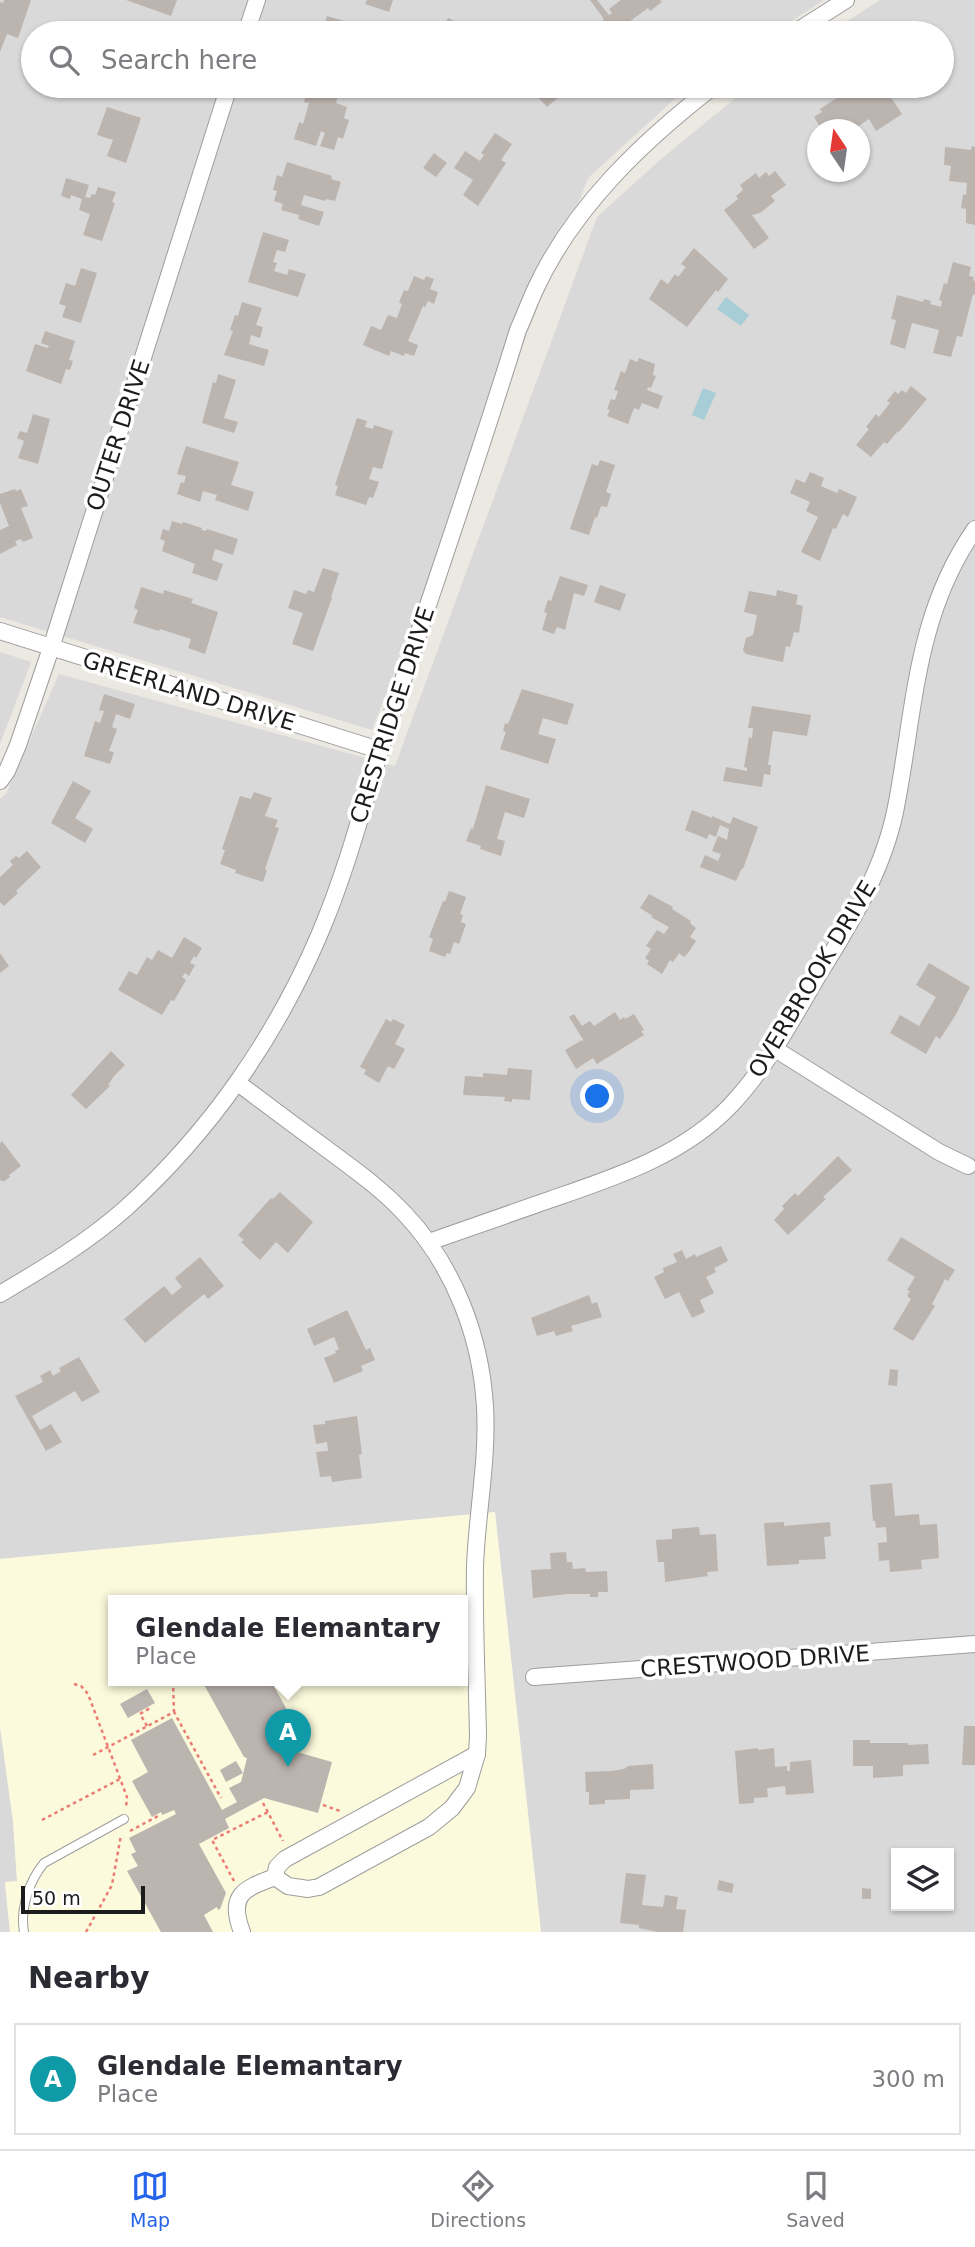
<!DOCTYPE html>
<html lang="en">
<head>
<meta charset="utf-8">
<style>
  :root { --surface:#fff; --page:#f2f2f3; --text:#2b2b33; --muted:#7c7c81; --line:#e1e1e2; --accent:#2563eb }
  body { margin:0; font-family:"DejaVu Sans",sans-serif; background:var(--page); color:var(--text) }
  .controls { position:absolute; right:21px; bottom:21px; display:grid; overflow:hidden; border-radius:0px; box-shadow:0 2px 5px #0004 }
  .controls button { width:63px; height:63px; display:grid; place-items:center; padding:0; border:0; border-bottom:2px solid var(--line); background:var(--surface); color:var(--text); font:35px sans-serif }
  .compass { position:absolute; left:807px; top:119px; width:63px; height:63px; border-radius:50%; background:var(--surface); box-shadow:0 2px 5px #0004; rotate:347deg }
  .scale { position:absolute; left:21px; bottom:18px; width:124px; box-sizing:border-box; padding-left:7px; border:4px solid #1c1c1c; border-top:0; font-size:19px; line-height:24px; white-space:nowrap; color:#1c1c1c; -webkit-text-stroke:5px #fff; paint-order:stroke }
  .you { position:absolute; left:598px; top:1097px; width:24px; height:24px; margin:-18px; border:5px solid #fff; border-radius:50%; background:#1a73e8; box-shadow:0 0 0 10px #1a73e833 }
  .badge { display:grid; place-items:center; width:46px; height:46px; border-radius:50%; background:var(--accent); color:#fff; font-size:23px; font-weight:700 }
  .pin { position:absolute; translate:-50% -58px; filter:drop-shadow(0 2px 4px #0008) }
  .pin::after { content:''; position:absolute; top:37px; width:24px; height:21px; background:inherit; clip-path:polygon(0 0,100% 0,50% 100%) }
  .popup { position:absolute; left:108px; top:1595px; width:360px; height:91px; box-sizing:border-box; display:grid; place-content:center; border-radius:0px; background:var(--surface); filter:drop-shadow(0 2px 5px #0005); font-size:23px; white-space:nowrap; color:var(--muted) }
  .popup b { font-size:26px; color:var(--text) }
  .popup::after { content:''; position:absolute; left:50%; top:100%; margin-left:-14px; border:14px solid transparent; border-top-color:var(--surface) }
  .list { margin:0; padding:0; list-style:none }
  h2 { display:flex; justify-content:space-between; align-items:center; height:91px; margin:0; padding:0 28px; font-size:30px }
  h2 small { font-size:23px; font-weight:400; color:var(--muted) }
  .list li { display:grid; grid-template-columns:46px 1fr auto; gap:21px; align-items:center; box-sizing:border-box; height:112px; margin:0 14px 14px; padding:0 14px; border:2px solid var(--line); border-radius:0px }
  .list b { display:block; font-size:26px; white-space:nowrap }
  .list p { margin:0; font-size:23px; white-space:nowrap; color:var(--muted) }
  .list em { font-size:23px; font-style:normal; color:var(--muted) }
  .icon { flex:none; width:38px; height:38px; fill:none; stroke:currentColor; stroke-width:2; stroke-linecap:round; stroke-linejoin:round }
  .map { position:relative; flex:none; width:975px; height:1932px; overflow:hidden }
  .search { position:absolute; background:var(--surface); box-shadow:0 2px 5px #0004; left:21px; right:21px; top:21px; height:77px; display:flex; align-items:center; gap:18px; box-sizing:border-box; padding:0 24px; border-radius:38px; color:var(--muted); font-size:26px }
  .sheet { height:217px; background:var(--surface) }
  nav { display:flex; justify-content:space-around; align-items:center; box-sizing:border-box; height:98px; border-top:2px solid var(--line); background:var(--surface); font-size:19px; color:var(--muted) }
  nav a { display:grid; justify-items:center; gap:4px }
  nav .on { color:var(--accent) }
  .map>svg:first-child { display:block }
</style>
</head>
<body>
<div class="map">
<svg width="975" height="1932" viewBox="0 0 975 1932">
  <rect width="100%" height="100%" fill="#ece8e2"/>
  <!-- residential -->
  <g fill="#dad9d9" fill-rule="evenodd">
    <path d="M0 0H824L773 33H33V86H692L680 94 588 178 372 730 0 617Z"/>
    <path d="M880 0H975V1932H541L495 1512 0 1559V799L6 794 59 674 395 766 597 217 660 160 750 86H942V33H829ZM818 130H860V172H818ZM896 1853H949V1906H896Z"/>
    <path d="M0 652 31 662 0 744Z"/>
    <path d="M0 1727 13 1821 17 1881 5 1883 10 1932H0Z"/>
  </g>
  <!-- education -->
  <path fill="#fbfadc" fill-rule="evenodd" d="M495 1512 541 1932H10L5 1882 17 1881 13 1821 0 1727V1559ZM113 1601H463V1681H113Z"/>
  <!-- water -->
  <g fill="#a7cdd6">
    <path d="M726 297 749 315 741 326 717 309Z"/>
    <path d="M703 388 716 393 704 420 692 415Z"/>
  </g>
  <!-- building -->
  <g fill="#bcb4af">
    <path d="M4 0H31L18 38 7 34 0 52V2L3 3Z"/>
    <path d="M126 0H177L171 16Z"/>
    <path d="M367 0H393L389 12 365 4Z"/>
    <path d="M590 0H597L609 15 612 13 609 9 621 0H660L662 2 650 11 648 8 614 33H611L602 21 604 19Z"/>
    <path d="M327 16 348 22 344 33H322Z"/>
    <path d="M448 18 458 23 453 33 441 32Z"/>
    <path d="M528 86H572L547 107Z"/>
    <path d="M855 86H892L893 88 887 91 902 114 876 131 869 119 853 130H822L814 117 822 112 820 109Z"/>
    <path d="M308 87 338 95 336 103 347 107 344 118 349 120 343 139 338 137 334 150 320 146 325 133 321 131 316 146 294 139 299 122 303 124 309 103 304 102Z"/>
    <path d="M107 107 141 118 126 163 107 156 113 140 97 135Z"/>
    <path d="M495 133 512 144 501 160 506 163 478 206 463 195 473 180 454 168 465 151 480 161 484 155 481 153Z"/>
    <path d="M972 146 975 147V225L966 223V209L961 208 963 194 966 195 967 183 949 181 951 166 944 165 945 147 971 150Z"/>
    <path d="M434 153 447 163 436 177 423 168Z"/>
    <path d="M287 162 332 176 331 179 341 182 335 201 326 199 325 201 304 195 301 205 324 212 319 226 298 219 299 215 281 210 283 204 274 201 277 191 273 190 277 175 282 177Z"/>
    <path d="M775 171 786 185 771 196 775 201 760 213 752 215 769 238 754 249 724 210 738 199 736 196 743 190 740 185 756 173 759 178 766 172 769 176Z"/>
    <path d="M66 178 89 185 85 197 90 198 92 194 95 195 98 187 116 192 112 202 115 203 102 241 83 235 90 214 79 210 82 199 71 195 70 199 61 196Z"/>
    <path d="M263 232 289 240 285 252 277 250 273 262 277 263 274 271 287 275 289 269 306 274 298 297 248 282Z"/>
    <path d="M694 248 728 279 718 292 716 290 687 327 649 299 661 279 668 284 675 274 678 277 686 267 681 264Z"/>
    <path d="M953 262 971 267 969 276 974 277 973 280 975 281V295L973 294 962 337 957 336 951 357 933 353 939 330 912 323 905 349 890 344 896 320 891 319 897 295 923 302 924 299 931 301 930 304 941 307 942 301 939 300 944 283 947 284Z"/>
    <path d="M81 268 97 273 81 323 62 317 66 306 59 304 66 283 75 286Z"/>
    <path d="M414 276 424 280 426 276 434 279 430 289 438 292 434 304 428 301 425 307 423 306 408 341 418 345 414 356 405 353 404 356 391 351 389 356 363 345 371 326 381 330 388 315 397 318 402 304 399 302 404 290 408 291Z"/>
    <path d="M242 302 262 308 256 325 263 327 260 338 251 335 249 344 269 350 264 366 224 355 233 331 230 330 235 315 238 316Z"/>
    <path d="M45 331 75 341 69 360 73 361 70 370 66 369 61 384 26 371 35 344 48 348 49 346 41 343Z"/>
    <path d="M639 358 655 364 653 375 656 376 651 388 648 387 647 390 663 396 658 409 642 403 639 410 634 408 628 424 607 416 610 410 607 409 611 399 615 400 618 391 614 390 621 371 625 373 630 359 637 362Z"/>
    <path d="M218 374 236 380 224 418 238 422 234 433 202 423 213 382 216 383Z"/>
    <path d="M911 386 927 399 899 432 898 431 887 444 884 442 871 457 856 445 869 429 866 427 876 414 879 417 890 403 887 401 895 391 898 394 902 390 906 393Z"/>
    <path d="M33 414 50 419 38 464 18 458 24 441 17 438 20 431 27 433Z"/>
    <path d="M357 418 367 421 365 427 373 429 374 425 393 431 382 469 373 467 369 479 379 482 373 498 369 497 366 505 335 495 338 486 335 485Z"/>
    <path d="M186 446 239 462 231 485 254 492 248 511 215 500 217 495 203 491 200 502 177 494 181 482 184 483 186 476 177 474Z"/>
    <path d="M600 460 615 465 606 492 611 494 607 507 601 506 597 518 595 517 589 535 570 529 592 464 598 466Z"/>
    <path d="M810 472 824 478 821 486 837 493 839 489 857 497 848 517 843 514 836 529 833 528 820 561 801 552 818 517 806 511 810 502 790 493 796 479 805 483Z"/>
    <path d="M15 489 16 491 21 489 28 506 21 508 33 538 23 542 21 539 15 541 17 545 0 554V530L9 526 0 503V494Z"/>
    <path d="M172 521 182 524 183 522 202 528 201 530 206 531 207 529 238 539 233 555 215 549 212 560 223 564 217 581 192 573 195 564 162 551 165 541 160 539 163 529 169 531Z"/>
    <path d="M323 568 339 573 331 597 332 598 313 651 292 644 303 613 288 608 294 590 306 594 308 590 314 592Z"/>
    <path d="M560 576 588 585 584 596 574 593 565 630 557 627 554 634 542 630 547 613 544 612 548 600 551 601Z"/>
    <path d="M600 585 626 594 620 611 594 602Z"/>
    <path d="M141 587 163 594 164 590 193 599 191 603 218 612 205 654 188 648 191 639 160 629 159 631 133 623 138 610 134 608Z"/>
    <path d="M777 590 798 595 796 604 803 606 799 633 794 632 790 647 786 646 783 662 746 654 743 650 746 638 753 635 757 615 744 612 749 591 776 596Z"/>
    <path d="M522 689 574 704 567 725 543 718 538 734 556 739 548 764 500 749 506 732 503 731 505 723 508 724Z"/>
    <path d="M104 694 135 704 130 719 116 714 112 727 117 729 109 751 114 752 110 764 84 756 95 721 100 723 104 711 99 710Z"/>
    <path d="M752 706 811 715 807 736 773 731 768 765H771L770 775 764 774 762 787 723 781 726 767 747 771V768L744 767 749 737 752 738 753 728H748Z"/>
    <path d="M73 781 91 791 75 818 93 829 85 843 51 823Z"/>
    <path d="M486 785 530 799 524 818 505 812 497 839 505 841 501 856 480 849 481 846 466 841 471 828 473 829Z"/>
    <path d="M254 792 272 798 265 816 278 820 275 827 279 828 265 869 267 870 263 882 235 873 236 870 220 864 225 850 222 849 240 796 251 799Z"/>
    <path d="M692 810 712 818V816L730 824 733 817 758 827 743 869 742 868 736 881 700 867 705 855 718 861 721 854 712 851 718 836 727 840 729 829 720 825 716 837 709 834 707 839 685 830Z"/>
    <path d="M27 851 41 867 16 891 18 893 4 906 0 902V877L13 865 10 861 16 856 19 858Z"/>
    <path d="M449 891 466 897 460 914 463 915 461 922 466 924 459 944 454 942 450 954 447 953 445 957 429 951 433 939 429 937 443 901 445 902Z"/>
    <path d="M649 894 673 907 672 909 691 921 690 923 696 928 690 937 696 941 688 953 684 957 679 953 673 962 670 960 662 974 647 964 649 961 645 958 651 949 646 946 657 930 664 934 669 927 651 917 653 916 640 908Z"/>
    <path d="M184 937 202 948 196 958 194 956 190 963 195 965 189 976 185 973 182 977 186 980 174 1001 171 1000 162 1015 118 990 129 971 137 975 147 957 152 960 158 950 172 958Z"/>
    <path d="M0 953 9 966 0 973Z"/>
    <path d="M929 963 970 987 955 1016 940 1039 936 1036 926 1054 890 1033 900 1015 919 1026 936 997 916 985Z"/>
    <path d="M615 1012 620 1020 624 1017 625 1019 634 1014 644 1030 641 1031 644 1035 597 1064 593 1058 576 1069 565 1050 582 1040 584 1041 569 1017 574 1014 582 1026 590 1021 594 1026Z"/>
    <path d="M386 1019 391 1022 393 1019 405 1025 395 1044 405 1049 394 1069 388 1066 379 1083 364 1074 366 1070 360 1067Z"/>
    <path d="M111 1051 125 1065 114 1076 108 1085 110 1086 86 1109 71 1095Z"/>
    <path d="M508 1068 532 1070 530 1100 512 1099V1102L504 1101 505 1097 463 1095 465 1076 483 1077V1073L507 1075Z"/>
    <path d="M2 1141 21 1166 9 1175 10 1177 3 1182 2 1180 0 1181V1143Z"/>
    <path d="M838 1156 852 1170 823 1197 826 1199 788 1235 774 1220 784 1209 782 1206 795 1193 798 1196Z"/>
    <path d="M280 1192 313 1222 288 1253 276 1242 260 1260 241 1242 244 1240 238 1235 271 1198 273 1199Z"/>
    <path d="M901 1237 955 1270 948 1281 945 1279 941 1287 932 1304 935 1306 913 1341 893 1329 911 1299 907 1296 910 1291 907 1290 915 1277 887 1260Z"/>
    <path d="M721 1246 728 1261 714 1268 716 1272 706 1277 714 1293 700 1300 705 1312 692 1318 679 1292 665 1299 654 1277 664 1272 663 1268 677 1262 673 1254 682 1250 686 1259 695 1254 696 1257Z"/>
    <path d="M200 1257 224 1286 208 1299 204 1294 145 1343 124 1319 164 1286 172 1295 182 1287 175 1278Z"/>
    <path d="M589 1295 592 1304 597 1302 602 1317 571 1326 573 1331 556 1336 554 1331 537 1336 531 1318Z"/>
    <path d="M347 1310 366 1350 370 1348 375 1360 361 1366 363 1371 334 1383 324 1358 336 1353 335 1351 339 1349 334 1337 314 1346 307 1329Z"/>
    <path d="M79 1357 100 1392 82 1402 75 1391 32 1416 40 1430 51 1424 62 1442 46 1451 15 1396 43 1382 40 1376 50 1370 53 1376 61 1371 59 1368Z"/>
    <path d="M890 1369 898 1370 897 1386 888 1385Z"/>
    <path d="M357 1416 362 1454 359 1455 362 1478 332 1482 331 1476 320 1477 316 1452 328 1451 327 1442 316 1444 313 1425 325 1424V1421Z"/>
    <path d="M892 1483 895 1516 919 1514 920 1525 937 1524 939 1558 921 1560 922 1569 890 1572 889 1560 879 1561 878 1543 887 1542 886 1527 876 1528 875 1521H873L870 1485Z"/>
    <path d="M784 1522V1526L830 1522 831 1536 824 1537 826 1559 799 1560V1564L767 1566 764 1523Z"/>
    <path d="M699 1527 700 1535 716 1534 718 1571 707 1572 708 1576 665 1582 664 1562H658L656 1540 672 1539V1529Z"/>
    <path d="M566 1552 567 1562H572L573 1569 585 1568 586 1572 607 1571 608 1592H598V1597H590V1594H568L533 1598 531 1570 551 1569 550 1553Z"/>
    <path d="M202 1681H271L292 1719 289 1721 294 1730 278 1739 283 1748 332 1762 318 1813 264 1798 225 1819 229 1828 199 1844 226 1893 220 1909 218 1910 217 1907 204 1915 213 1932H161L127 1871 138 1866 131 1854 136 1852 129 1838 176 1814 174 1810 162 1815 161 1812 152 1817 132 1781 148 1772 131 1740 172 1718 222 1810 237 1802 229 1788 241 1782 247 1758 244 1757Z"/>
    <path d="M147 1689 155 1703 128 1718 120 1704Z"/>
    <path d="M964 1726H975V1765H962Z"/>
    <path d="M853 1740H870V1743H908V1745L928 1744 929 1764 903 1765V1776L873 1778V1766H853Z"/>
    <path d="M758 1748V1750L774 1748 775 1767 787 1766V1771H790V1762L811 1760 814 1793 786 1795 785 1786 767 1788 768 1797 754 1798V1803L739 1804 735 1751Z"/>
    <path d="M236 1761 243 1773 226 1782 220 1770Z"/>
    <path d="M653 1764 654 1789 630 1790V1799L605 1800V1804L589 1805V1792H586L585 1772 611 1771 624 1769 628 1766Z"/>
    <path d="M626 1873 646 1875 642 1905 663 1907 665 1895 678 1897 676 1909 686 1910 683 1932H658L639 1928V1925L620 1923Z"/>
    <path d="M719 1880 734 1884 732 1893 717 1890Z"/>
    <path d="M862 1888 871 1889V1899H862Z"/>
  </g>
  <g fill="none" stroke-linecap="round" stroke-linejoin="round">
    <!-- service casing -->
    <g stroke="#9d9d9d" stroke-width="10">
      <path id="service" d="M24 1932C20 1909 29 1881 44 1863L124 1819"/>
    </g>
    <!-- minor casing -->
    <g stroke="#9d9d9d" stroke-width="18">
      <g id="minor">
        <path d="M246 33 257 0"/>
        <path d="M794 33 846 0"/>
        <path d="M0 631 379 750"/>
        <path d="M0 781 7 771 18 745 51 648 229 86"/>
        <path d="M775 1049 939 1152 968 1166"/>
        <path d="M238 1083C267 1105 295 1126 324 1147 352 1168 381 1188 405 1214 454 1266 481 1337 485 1407 488 1460 477 1513 475 1566 474 1623 477 1680 478 1736L477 1754 467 1788 452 1808 429 1827 319 1887 308 1889 288 1886 275 1877"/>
        <path d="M429 1242C469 1228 509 1214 549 1200 613 1178 682 1156 730 1106 767 1067 792 1020 819 974 852 921 884 869 896 807 915 709 915 615 975 529"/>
        <path d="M0 1294C44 1268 88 1242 126 1208 210 1132 276 1037 320 933 352 858 370 778 396 701 437 577 480 454 518 330 524 317 529 303 535 290 573 207 643 141 714 86"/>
        <path d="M534 1677 975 1644"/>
        <path d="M275 1877 277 1867 285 1859 477 1754"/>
        <path d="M242 1932C228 1895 243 1889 275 1877"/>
      </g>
    </g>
    <!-- path -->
    <g stroke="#eb7c74" stroke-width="2.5" stroke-dasharray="3.5 3.5" stroke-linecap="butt">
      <path d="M173 1681 174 1712"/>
      <path d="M74 1684 81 1686 88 1694 127 1797 126 1808"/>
      <path d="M147 1726 140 1714 152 1707"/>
      <path d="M93 1755 174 1712 221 1798"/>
      <path d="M263 1803 283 1841"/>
      <path d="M323 1805 340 1811"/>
      <path d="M42 1820 120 1779"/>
      <path d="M130 1831 158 1816"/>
      <path d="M234 1881 212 1840 268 1812"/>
      <path d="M86 1932 112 1885 121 1835"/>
    </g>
    <!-- service -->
    <use href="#service" stroke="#fff" stroke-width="8"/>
    <!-- minor -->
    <use href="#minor" stroke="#fff" stroke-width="16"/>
  </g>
  <g text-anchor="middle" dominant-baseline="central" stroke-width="7" stroke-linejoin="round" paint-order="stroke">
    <!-- street labels -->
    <g font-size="23" fill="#1c1c1c" stroke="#fff">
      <text transform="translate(118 435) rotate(-72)">OUTER DRIVE</text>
      <text transform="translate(189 691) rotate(17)">GREERLAND DRIVE</text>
      <text transform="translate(392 715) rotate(-72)">CRESTRIDGE DRIVE</text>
      <text transform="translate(812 979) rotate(-59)">OVERBROOK DRIVE</text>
      <text transform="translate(755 1661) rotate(-4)">CRESTWOOD DRIVE</text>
    </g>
  </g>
</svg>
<div class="controls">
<button><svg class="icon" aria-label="layers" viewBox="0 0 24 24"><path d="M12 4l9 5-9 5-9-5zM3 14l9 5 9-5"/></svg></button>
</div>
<svg class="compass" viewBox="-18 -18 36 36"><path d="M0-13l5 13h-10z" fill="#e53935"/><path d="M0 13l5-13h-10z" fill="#7c7c81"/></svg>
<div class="scale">50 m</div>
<div class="you"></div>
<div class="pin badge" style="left:288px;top:1767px;background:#0f9aa8">A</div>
<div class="popup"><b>Glendale Elemantary</b>Place</div>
<div class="search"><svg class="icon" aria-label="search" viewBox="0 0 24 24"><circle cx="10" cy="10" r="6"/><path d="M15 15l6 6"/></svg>Search here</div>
</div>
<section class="sheet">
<h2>Nearby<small></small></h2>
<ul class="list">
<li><span class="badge" style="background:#0f9aa8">A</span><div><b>Glendale Elemantary</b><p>Place</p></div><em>300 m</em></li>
</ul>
</section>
<nav>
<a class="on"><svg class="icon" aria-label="map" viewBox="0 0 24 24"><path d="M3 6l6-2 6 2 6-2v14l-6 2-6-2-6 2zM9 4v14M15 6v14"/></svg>Map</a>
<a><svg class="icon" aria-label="directions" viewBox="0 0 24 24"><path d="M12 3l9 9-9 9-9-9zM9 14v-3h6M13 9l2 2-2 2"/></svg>Directions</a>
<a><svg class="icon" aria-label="saved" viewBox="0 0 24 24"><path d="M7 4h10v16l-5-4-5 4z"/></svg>Saved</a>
</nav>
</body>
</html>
